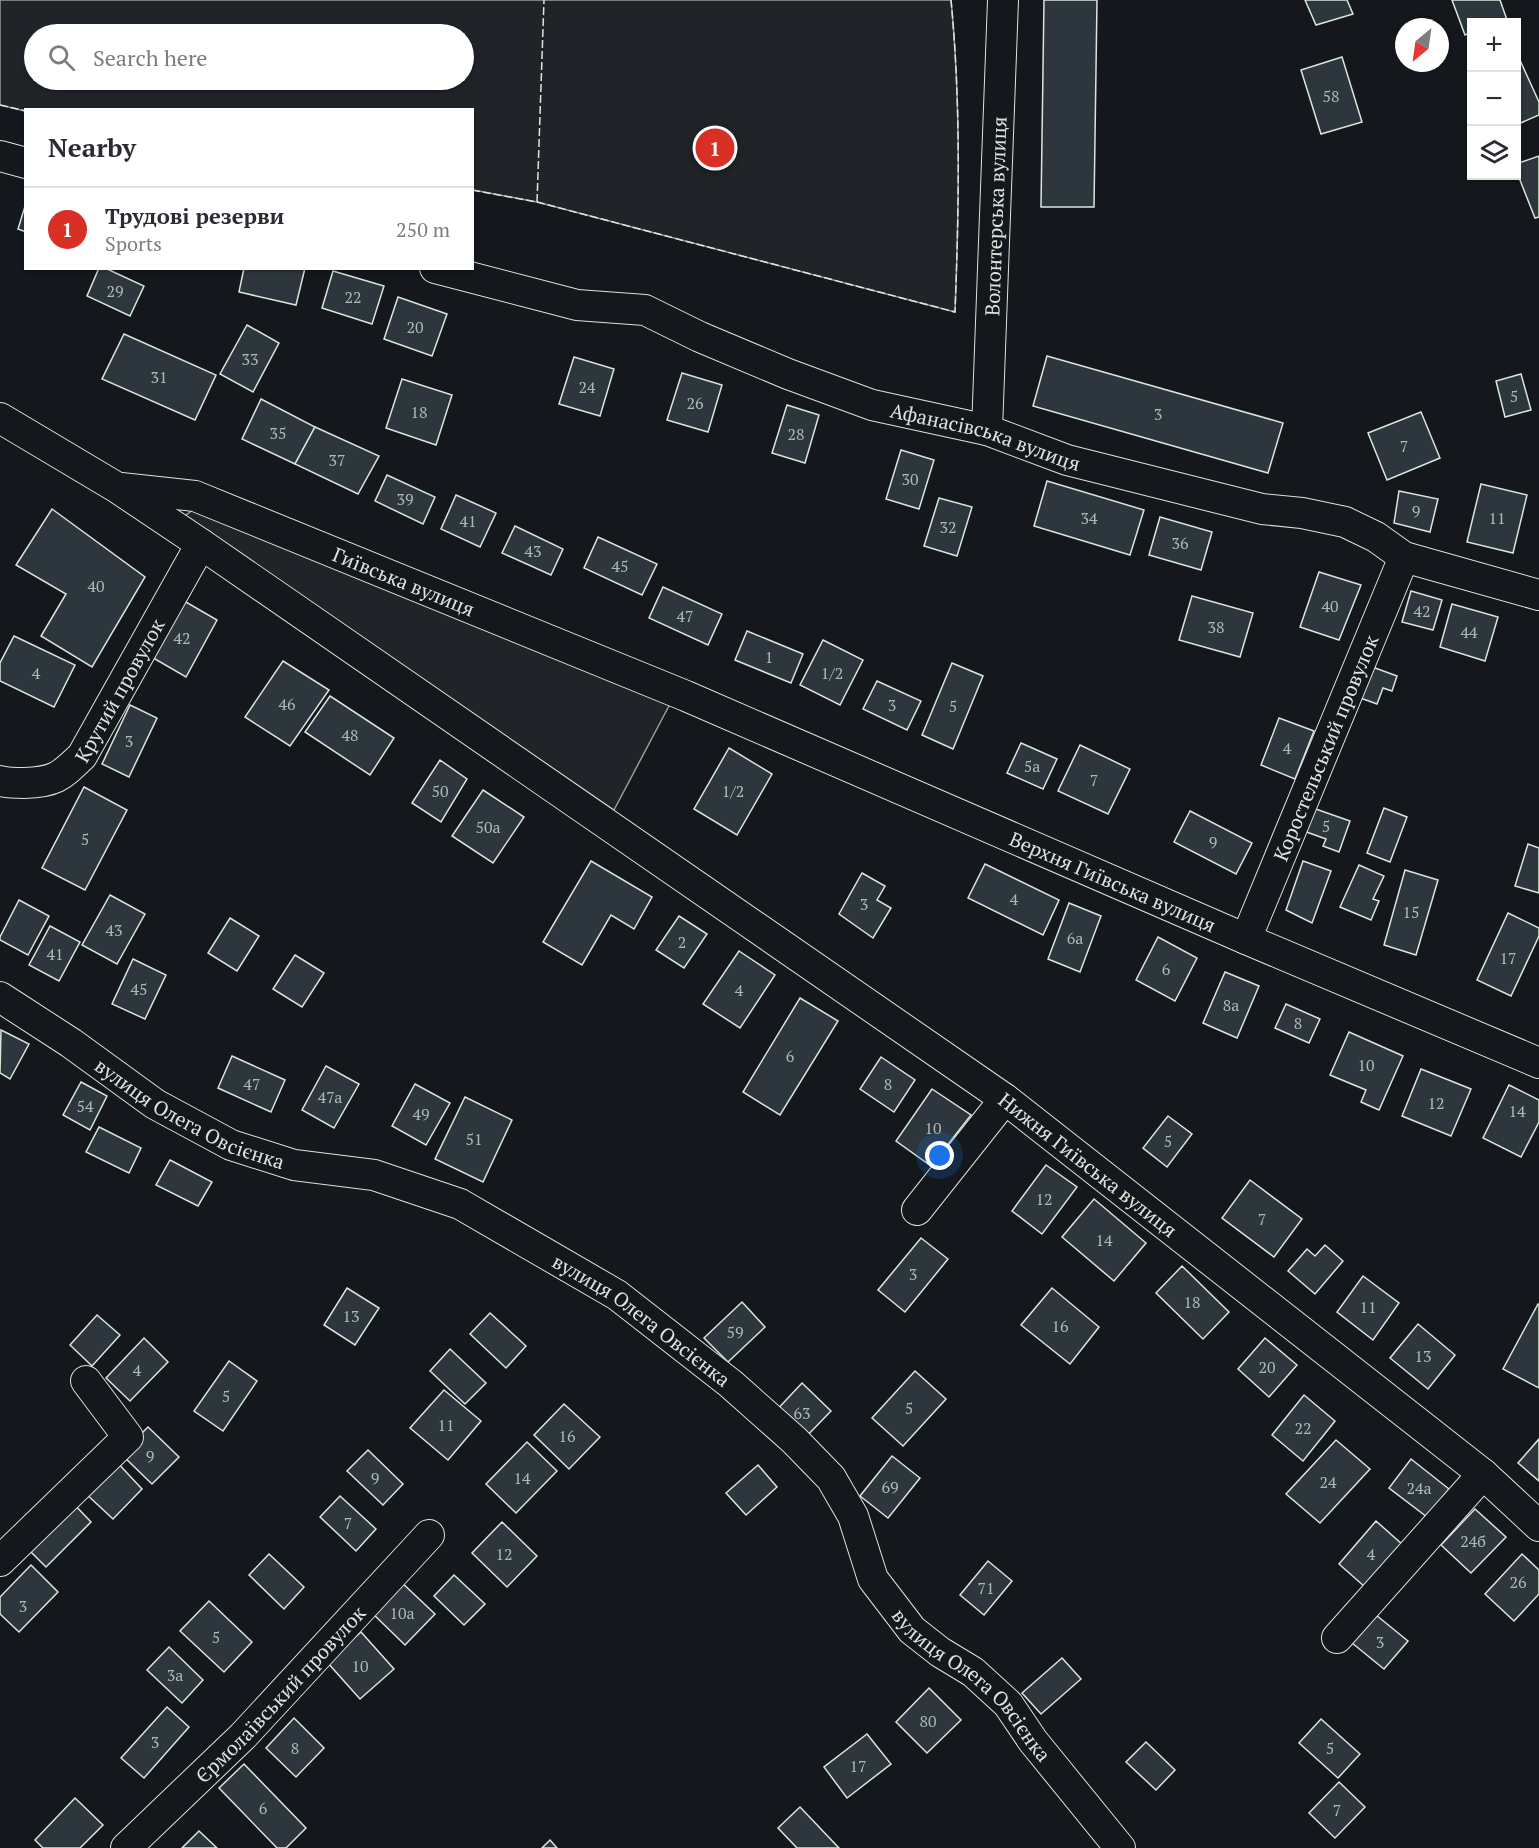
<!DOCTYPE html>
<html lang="en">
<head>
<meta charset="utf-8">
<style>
  :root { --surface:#fff; --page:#f7f7f7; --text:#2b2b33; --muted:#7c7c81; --line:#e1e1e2; --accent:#d93025 }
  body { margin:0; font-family:"PT Serif",serif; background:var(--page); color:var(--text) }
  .controls { position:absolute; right:18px; top:18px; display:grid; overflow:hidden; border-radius:0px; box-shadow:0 2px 4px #0004 }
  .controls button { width:54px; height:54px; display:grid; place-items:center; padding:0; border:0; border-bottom:2px solid var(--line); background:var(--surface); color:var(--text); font:30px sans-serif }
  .compass { position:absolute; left:1395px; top:18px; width:54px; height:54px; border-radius:50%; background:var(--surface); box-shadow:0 2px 4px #0004; rotate:209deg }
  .you { position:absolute; left:940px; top:1156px; width:21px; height:21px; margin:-15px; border:4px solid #fff; border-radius:50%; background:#1a73e8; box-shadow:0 0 0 9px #1a73e833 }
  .badge { display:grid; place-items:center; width:39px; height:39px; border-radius:50%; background:var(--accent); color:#fff; font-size:20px; font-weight:700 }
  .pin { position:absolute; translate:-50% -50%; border:3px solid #fff; box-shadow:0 2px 6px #0006 }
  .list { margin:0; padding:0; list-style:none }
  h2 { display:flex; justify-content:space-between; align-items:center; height:78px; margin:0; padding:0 24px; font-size:26px }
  h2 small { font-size:20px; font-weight:400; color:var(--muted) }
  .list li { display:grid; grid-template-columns:39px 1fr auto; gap:18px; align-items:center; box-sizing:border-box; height:84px; padding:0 24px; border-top:2px solid var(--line) }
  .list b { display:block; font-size:22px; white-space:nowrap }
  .list p { margin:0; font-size:20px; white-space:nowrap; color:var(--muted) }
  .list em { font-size:20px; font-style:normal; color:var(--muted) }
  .icon { flex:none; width:33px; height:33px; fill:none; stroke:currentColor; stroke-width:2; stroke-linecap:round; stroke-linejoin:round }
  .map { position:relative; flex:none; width:1539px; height:1848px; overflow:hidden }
  .search { position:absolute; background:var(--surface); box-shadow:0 2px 4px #0004; left:24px; top:24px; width:450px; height:66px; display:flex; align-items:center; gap:15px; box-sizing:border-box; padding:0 21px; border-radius:33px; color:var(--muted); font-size:22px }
  .panel { position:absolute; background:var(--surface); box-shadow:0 2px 4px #0004; left:24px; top:108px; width:450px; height:162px; border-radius:0px }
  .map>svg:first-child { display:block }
</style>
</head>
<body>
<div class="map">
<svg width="1539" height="1848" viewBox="0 0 1539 1848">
  <rect width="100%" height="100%" fill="#14181c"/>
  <!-- green -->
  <g fill="#202428" stroke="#939e99" stroke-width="1.5" fill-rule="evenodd">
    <path d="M0 0H951C961 104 959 208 955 312L537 202 473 190 472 110 25 111 0 105ZM34 34H464V80H34Z"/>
    <path d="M196 508 670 704 614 810 183 517Z"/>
  </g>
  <!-- building -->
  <g fill="#2c363c" stroke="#d8e6dc" stroke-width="1.5">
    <path d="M1044 0H1097L1094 207H1041Z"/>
    <path d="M1305 0H1347L1353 14 1316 25Z"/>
    <path d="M1452 0H1500L1507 20 1499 22H1472V32L1465 35Z"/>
    <path d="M1342 57 1362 122 1321 134 1301 70Z"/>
    <path d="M1519 58 1539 102V115L1516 125V59Z"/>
    <path d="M1539 156V217L1535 218 1516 170V164Z"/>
    <path d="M26 203V232L18 229Z"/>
    <path d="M99 268H105L144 286 130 316 87 296Z"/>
    <path d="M244 268H305L296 305 239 292Z"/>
    <path d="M333 271 384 286 372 324 322 308Z"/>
    <path d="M398 297 447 314 432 356 384 339Z"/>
    <path d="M247 325 279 343 253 392 220 374Z"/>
    <path d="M124 334 216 375 195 420 102 379Z"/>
    <path d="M1047 356 1283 423 1268 473 1033 406Z"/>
    <path d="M574 357 614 369 600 416 559 404Z"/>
    <path d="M682 373 722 385 708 432 667 420Z"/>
    <path d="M1521 374 1531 410 1505 417 1496 381Z"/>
    <path d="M402 379 452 395 436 445 386 428Z"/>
    <path d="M261 399 315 427 295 464 242 439Z"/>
    <path d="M787 405 819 415 805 463 772 453Z"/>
    <path d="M1421 412 1440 458 1387 480 1368 433Z"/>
    <path d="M315 427 379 456 358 494 295 464Z"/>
    <path d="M901 450 934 460 919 509 886 499Z"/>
    <path d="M387 475 435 497 423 524 375 501Z"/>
    <path d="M1047 481 1144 510 1130 555 1034 526Z"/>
    <path d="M1481 484 1527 495 1513 553 1467 542Z"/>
    <path d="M1399 491 1438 499 1430 532 1394 523Z"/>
    <path d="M456 495 496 513 480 547 441 529Z"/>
    <path d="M939 498 972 507 957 556 924 546Z"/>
    <path d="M52 509 145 577 92 667 41 636 66 594 16 565Z"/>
    <path d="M1160 517 1212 532 1201 570 1149 555Z"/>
    <path d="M515 526 563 549 551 575 502 553Z"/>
    <path d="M598 537 657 564 642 595 584 568Z"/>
    <path d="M1319 572 1361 585 1339 640 1300 627Z"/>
    <path d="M663 587 722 614 708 645 649 618Z"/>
    <path d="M1411 591 1442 600 1433 630 1402 622Z"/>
    <path d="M1192 596 1253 613 1240 657 1179 640Z"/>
    <path d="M179 598 217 620 186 677 148 655Z"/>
    <path d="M1452 604 1498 617 1485 661 1440 647Z"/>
    <path d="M747 631 803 654 791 683 735 660Z"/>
    <path d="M14 636 75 665 54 707 0 681V663Z"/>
    <path d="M823 640 863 660 840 705 800 685Z"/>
    <path d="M283 661 329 690 290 746 245 717Z"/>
    <path d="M952 663 983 676 953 749 922 735Z"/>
    <path d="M1367 665 1397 676 1392 691 1383 688 1377 704 1355 696Z"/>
    <path d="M877 681 921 701 907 730 863 709Z"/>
    <path d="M330 696 394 738 370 775 305 732Z"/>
    <path d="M130 705 157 718 129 777 102 764Z"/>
    <path d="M1279 718 1314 731 1295 779 1261 765Z"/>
    <path d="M1021 743 1057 759 1043 789 1007 773Z"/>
    <path d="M1080 745 1130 769 1108 814 1058 791Z"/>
    <path d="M729 748 772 774 737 835 694 809Z"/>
    <path d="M440 760 467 779 441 822 412 803Z"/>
    <path d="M84 787 127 810 85 890 42 868Z"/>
    <path d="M483 790 524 817 493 863 452 836Z"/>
    <path d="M1310 807 1350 821 1339 852 1323 846 1326 839 1301 830Z"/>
    <path d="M1384 808 1407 817 1390 862 1367 853Z"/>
    <path d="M1190 811 1252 843 1236 874 1174 842Z"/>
    <path d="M1528 844 1539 848V893L1515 886Z"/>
    <path d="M591 861 652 897 634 929 611 915 582 965 543 942Z"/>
    <path d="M1303 861 1331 871 1312 923 1286 910Z"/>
    <path d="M985 864 1059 900 1043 935 968 898Z"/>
    <path d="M1359 865 1384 876 1373 899 1379 901 1371 920 1340 907Z"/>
    <path d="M1405 870 1438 880 1416 955 1384 945Z"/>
    <path d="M862 873 885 886 877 900 891 908 873 938 839 914Z"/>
    <path d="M110 895 145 914 117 964 82 945Z"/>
    <path d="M19 900 49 916 28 955 0 940V937Z"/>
    <path d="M1069 903 1101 916 1080 972 1048 959Z"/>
    <path d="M1508 913 1539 928V936L1511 996 1477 980Z"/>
    <path d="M679 916 707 934 684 968 656 950Z"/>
    <path d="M230 918 259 936 237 971 208 953Z"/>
    <path d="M50 926 80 942 59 981 29 965Z"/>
    <path d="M1158 937 1197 958 1175 1001 1136 980Z"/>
    <path d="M739 951 775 975 740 1028 703 1004Z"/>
    <path d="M295 955 324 973 302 1007 273 989Z"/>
    <path d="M133 959 166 975 145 1019 112 1004Z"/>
    <path d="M1225 972 1259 986 1237 1038 1203 1023Z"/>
    <path d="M800 998 838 1021 780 1115 743 1092Z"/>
    <path d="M1286 1004 1320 1019 1309 1043 1275 1028Z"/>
    <path d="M1 1030 29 1044 10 1079 0 1073Z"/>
    <path d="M1349 1032 1403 1056 1379 1110 1361 1102 1366 1090 1330 1075Z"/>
    <path d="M232 1056 285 1080 271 1112 218 1088Z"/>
    <path d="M881 1057 915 1080 894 1112 860 1089Z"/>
    <path d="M326 1066 359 1084 334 1128 302 1110Z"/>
    <path d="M1421 1069 1471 1089 1451 1136 1402 1116Z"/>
    <path d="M81 1082 107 1096 90 1130 63 1115Z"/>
    <path d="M415 1084 450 1103 426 1145 392 1126Z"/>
    <path d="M1509 1085 1539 1100V1122L1521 1157 1483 1138Z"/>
    <path d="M932 1089 971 1115 931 1166 896 1141Z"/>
    <path d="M465 1097 512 1120 483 1182 435 1159Z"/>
    <path d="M1168 1116 1192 1134 1167 1167 1143 1148Z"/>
    <path d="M99 1127 141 1148 129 1173 86 1152Z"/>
    <path d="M170 1160 212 1182 198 1206 156 1185Z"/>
    <path d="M1046 1165 1077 1187 1042 1234 1012 1211Z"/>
    <path d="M1250 1180 1302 1219 1274 1257 1222 1218Z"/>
    <path d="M1094 1199 1146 1243 1114 1281 1062 1237Z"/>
    <path d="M921 1238 948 1259 905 1312 878 1290Z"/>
    <path d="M1325 1245 1343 1261 1315 1294 1288 1271 1307 1249 1315 1256Z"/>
    <path d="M1182 1266 1229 1312 1203 1339 1156 1293Z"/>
    <path d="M1363 1276 1399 1303 1373 1340 1337 1312Z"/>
    <path d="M347 1288 379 1308 355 1345 324 1325Z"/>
    <path d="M1052 1288 1099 1327 1070 1364 1021 1325Z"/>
    <path d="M742 1302 765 1327 728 1362 704 1338Z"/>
    <path d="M1538 1304 1539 1305V1388L1503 1369Z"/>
    <path d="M490 1313 526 1346 506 1368 470 1334Z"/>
    <path d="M97 1315 120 1335 92 1366 70 1345Z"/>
    <path d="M1418 1324 1455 1355 1428 1389 1390 1358Z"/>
    <path d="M144 1338 168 1362 130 1401 106 1378Z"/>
    <path d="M1265 1338 1297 1365 1269 1397 1238 1369Z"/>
    <path d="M450 1349 486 1383 465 1404 430 1371Z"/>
    <path d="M229 1361 257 1381 223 1431 194 1411Z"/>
    <path d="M915 1371 946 1399 903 1446 872 1418Z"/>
    <path d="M802 1383 831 1411 802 1441 773 1414Z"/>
    <path d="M444 1390 481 1421 448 1460 410 1428Z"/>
    <path d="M1304 1395 1335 1421 1303 1461 1272 1435Z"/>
    <path d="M564 1404 600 1437 569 1469 534 1435Z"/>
    <path d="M148 1427 179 1457 152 1484 121 1454Z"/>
    <path d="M1539 1439V1481L1518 1463Z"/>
    <path d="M1336 1440 1370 1469 1320 1523 1286 1494Z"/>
    <path d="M527 1442 557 1471 516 1513 486 1484Z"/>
    <path d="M368 1450 403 1484 383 1505 347 1471Z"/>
    <path d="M892 1456 920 1478 888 1518 860 1496Z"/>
    <path d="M114 1459 142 1489 113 1519 83 1491Z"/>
    <path d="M1411 1459 1449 1489 1427 1517 1389 1488Z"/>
    <path d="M758 1465 777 1487 746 1515 726 1493Z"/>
    <path d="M340 1496 376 1529 356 1551 320 1517Z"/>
    <path d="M71 1501 91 1522 46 1567 26 1547Z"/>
    <path d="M1475 1509 1506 1537 1471 1573 1441 1545Z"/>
    <path d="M1376 1521 1403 1545 1365 1587 1339 1564Z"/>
    <path d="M502 1522 537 1556 507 1587 472 1553Z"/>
    <path d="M269 1554 304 1587 284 1609 249 1575Z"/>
    <path d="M1522 1554 1539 1570V1594L1514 1621 1485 1594Z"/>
    <path d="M988 1561 1012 1581 984 1615 960 1595Z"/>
    <path d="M31 1565 58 1592 19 1632 0 1614V1597Z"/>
    <path d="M454 1575 485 1604 464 1625 434 1596Z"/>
    <path d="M399 1580 435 1614 405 1645 370 1611Z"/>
    <path d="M209 1601 252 1642 224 1672 180 1631Z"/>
    <path d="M1376 1615 1408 1641 1384 1669 1352 1643Z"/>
    <path d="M361 1632 394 1669 360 1699 327 1662Z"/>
    <path d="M169 1647 203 1680 182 1703 147 1670Z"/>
    <path d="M1062 1658 1081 1679 1041 1714 1022 1693Z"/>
    <path d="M929 1688 961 1720 927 1753 896 1722Z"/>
    <path d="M167 1707 189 1727 144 1778 121 1758Z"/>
    <path d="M294 1718 324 1748 296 1777 266 1748Z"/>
    <path d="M1321 1719 1360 1754 1338 1778 1299 1743Z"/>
    <path d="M867 1734 891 1764 847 1798 824 1767Z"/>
    <path d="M1146 1742 1175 1770 1156 1790 1126 1762Z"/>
    <path d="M244 1764 306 1828 286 1848H277L219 1788Z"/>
    <path d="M1339 1782 1365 1807 1335 1838 1309 1813Z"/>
    <path d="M75 1798 103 1825 80 1848H43L35 1840Z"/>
    <path d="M800 1807 839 1848H797L778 1828Z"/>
    <path d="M199 1831 217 1848H182Z"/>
    <path d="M550 1840 557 1848H542Z"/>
  </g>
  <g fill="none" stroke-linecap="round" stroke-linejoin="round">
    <!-- minor casing -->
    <g stroke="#d8e6dc" stroke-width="32">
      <g id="minor">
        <path d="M0 156 26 163"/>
        <path id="s1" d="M435 268 577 305 645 310 700 337 788 374 872 405 987 430 1067 460 1262 509 1302 513 1345 522 1376 537 1404 557 1539 595"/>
        <path id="s2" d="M0 418 116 487 201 544 1005 1099 1483 1474 1539 1526"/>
        <path id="s3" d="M987 430 1003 0"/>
        <path id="s4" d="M121 488 195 496 686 696 1246 939 1539 1063"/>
        <path id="s5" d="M0 781C8 783 16 783 24 783 55 782 60 777 82 756L201 544"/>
        <path id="s6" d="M1246 939 1404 557"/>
        <path id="s7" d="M0 997 71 1043 155 1104 231 1145 294 1165 374 1175 460 1204 617 1295 731 1384 794 1440 831 1478 853 1516 873 1579 912 1630 940 1652 973 1672 1008 1704 1033 1741 1120 1848"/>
        <path d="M917 1210 1005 1099"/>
        <path d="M0 1561 128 1437 86 1381"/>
        <path d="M1337 1638 1483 1474"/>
        <path id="s8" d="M126 1848 243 1736 429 1535"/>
      </g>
    </g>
    <!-- minor -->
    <use href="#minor" stroke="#14181c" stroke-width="30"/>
    <!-- fence -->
    <g stroke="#d8e6dc" stroke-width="1.5" stroke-dasharray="8 3" stroke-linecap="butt">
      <path d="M0 105 26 111"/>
      <path d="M472 190 537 202 955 312C959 208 961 104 951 0"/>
      <path d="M537 202 544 0"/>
    </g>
  </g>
  <g text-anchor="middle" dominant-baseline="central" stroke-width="4.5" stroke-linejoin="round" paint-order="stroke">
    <!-- number labels -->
    <g font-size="16" fill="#adbab4">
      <text x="1331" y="96">58</text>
      <text x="115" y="291">29</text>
      <text x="353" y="297">22</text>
      <text x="415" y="327">20</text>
      <text x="250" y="359">33</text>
      <text x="159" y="377">31</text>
      <text x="587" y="387">24</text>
      <text x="1514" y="396">5</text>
      <text x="695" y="403">26</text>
      <text x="419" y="412">18</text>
      <text x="1158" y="414">3</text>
      <text x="278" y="433">35</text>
      <text x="796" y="434">28</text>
      <text x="1404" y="446">7</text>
      <text x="337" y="460">37</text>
      <text x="910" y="479">30</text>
      <text x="405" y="499">39</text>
      <text x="1416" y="511">9</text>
      <text x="1089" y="518">34</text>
      <text x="1497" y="518">11</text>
      <text x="468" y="521">41</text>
      <text x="948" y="527">32</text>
      <text x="1180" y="543">36</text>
      <text x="533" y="551">43</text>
      <text x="620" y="566">45</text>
      <text x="96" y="586">40</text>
      <text x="1330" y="606">40</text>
      <text x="1422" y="611">42</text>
      <text x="685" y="616">47</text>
      <text x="1216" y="627">38</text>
      <text x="1469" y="632">44</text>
      <text x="182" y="638">42</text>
      <text x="769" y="657">1</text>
      <text x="36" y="673">4</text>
      <text x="832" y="673">1/2</text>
      <text x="287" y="704">46</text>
      <text x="892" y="705">3</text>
      <text x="953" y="706">5</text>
      <text x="350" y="735">48</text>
      <text x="129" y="741">3</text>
      <text x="1287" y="748">4</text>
      <text x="1032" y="766">5а</text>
      <text x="1094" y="780">7</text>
      <text x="440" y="791">50</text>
      <text x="733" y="791">1/2</text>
      <text x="1326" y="826">5</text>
      <text x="488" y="827">50а</text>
      <text x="85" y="839">5</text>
      <text x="1213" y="842">9</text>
      <text x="1014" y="899">4</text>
      <text x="864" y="904">3</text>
      <text x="1411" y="912">15</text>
      <text x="114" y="930">43</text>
      <text x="1075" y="938">6а</text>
      <text x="682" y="942">2</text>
      <text x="55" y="954">41</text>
      <text x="1508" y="958">17</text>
      <text x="1166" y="969">6</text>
      <text x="139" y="989">45</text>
      <text x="739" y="990">4</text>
      <text x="1231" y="1005">8а</text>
      <text x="1298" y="1023">8</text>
      <text x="790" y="1056">6</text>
      <text x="1366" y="1065">10</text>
      <text x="252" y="1084">47</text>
      <text x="888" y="1084">8</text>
      <text x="330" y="1097">47а</text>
      <text x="1436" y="1103">12</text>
      <text x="85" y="1106">54</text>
      <text x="1517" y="1111">14</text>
      <text x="421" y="1114">49</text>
      <text x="933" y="1128">10</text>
      <text x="474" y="1139">51</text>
      <text x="1168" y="1141">5</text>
      <text x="1044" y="1199">12</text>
      <text x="1262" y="1219">7</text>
      <text x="1104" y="1240">14</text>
      <text x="913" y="1274">3</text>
      <text x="1192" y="1302">18</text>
      <text x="1368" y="1307">11</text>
      <text x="351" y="1316">13</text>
      <text x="1060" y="1326">16</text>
      <text x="735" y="1332">59</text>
      <text x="1423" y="1356">13</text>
      <text x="1267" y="1367">20</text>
      <text x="137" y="1370">4</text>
      <text x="226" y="1396">5</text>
      <text x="909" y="1408">5</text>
      <text x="802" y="1413">63</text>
      <text x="446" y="1425">11</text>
      <text x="1303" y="1428">22</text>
      <text x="567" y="1436">16</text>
      <text x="150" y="1456">9</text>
      <text x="375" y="1478">9</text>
      <text x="522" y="1478">14</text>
      <text x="1328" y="1482">24</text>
      <text x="890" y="1487">69</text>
      <text x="1419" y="1488">24а</text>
      <text x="348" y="1523">7</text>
      <text x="1473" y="1541">24б</text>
      <text x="504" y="1554">12</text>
      <text x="1371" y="1554">4</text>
      <text x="1518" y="1582">26</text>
      <text x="986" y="1588">71</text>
      <text x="23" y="1606">3</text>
      <text x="402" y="1613">10а</text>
      <text x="216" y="1637">5</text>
      <text x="1380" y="1642">3</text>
      <text x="360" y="1666">10</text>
      <text x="175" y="1675">3а</text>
      <text x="928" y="1721">80</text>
      <text x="155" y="1742">3</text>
      <text x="295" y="1748">8</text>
      <text x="1330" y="1748">5</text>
      <text x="858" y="1766">17</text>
      <text x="263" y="1808">6</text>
      <text x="1337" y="1810">7</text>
    </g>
    <!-- street labels -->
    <g font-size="20" fill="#d8e6dc" stroke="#14181c">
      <text stroke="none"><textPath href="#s3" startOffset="214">Волонтерська вулиця</textPath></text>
      <text stroke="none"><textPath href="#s1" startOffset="579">Афанасівська вулиця</textPath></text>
      <text stroke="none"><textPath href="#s4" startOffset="300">Гиївська вулиця</textPath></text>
      <text stroke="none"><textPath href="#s5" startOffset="166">Крутий провулок</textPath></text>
      <text stroke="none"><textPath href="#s6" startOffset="207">Коростельський провулок</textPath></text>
      <text stroke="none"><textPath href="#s4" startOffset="1070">Верхня Гиївська вулиця</textPath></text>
      <text stroke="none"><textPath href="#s7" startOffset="224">вулиця Олега Овсієнка</textPath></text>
      <text stroke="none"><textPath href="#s2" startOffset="1320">Нижня Гиївська вулиця</textPath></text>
      <text stroke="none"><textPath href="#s7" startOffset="728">вулиця Олега Овсієнка</textPath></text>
      <text stroke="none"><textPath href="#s7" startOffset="1232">вулиця Олега Овсієнка</textPath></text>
      <text stroke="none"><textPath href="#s8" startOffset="218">Єрмолаївський провулок</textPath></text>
    </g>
  </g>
</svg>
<div class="controls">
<button>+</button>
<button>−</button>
<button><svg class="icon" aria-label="layers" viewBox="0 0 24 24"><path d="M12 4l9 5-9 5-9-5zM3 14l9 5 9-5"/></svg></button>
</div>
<svg class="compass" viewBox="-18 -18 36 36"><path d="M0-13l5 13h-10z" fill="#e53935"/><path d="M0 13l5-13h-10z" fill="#7c7c81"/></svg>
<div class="you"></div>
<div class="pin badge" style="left:715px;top:148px">1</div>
<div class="search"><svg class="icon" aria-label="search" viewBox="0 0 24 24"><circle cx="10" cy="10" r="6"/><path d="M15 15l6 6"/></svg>Search here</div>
<section class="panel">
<h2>Nearby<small></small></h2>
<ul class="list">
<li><span class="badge">1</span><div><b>Трудові резерви</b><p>Sports</p></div><em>250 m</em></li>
</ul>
</section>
</div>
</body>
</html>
